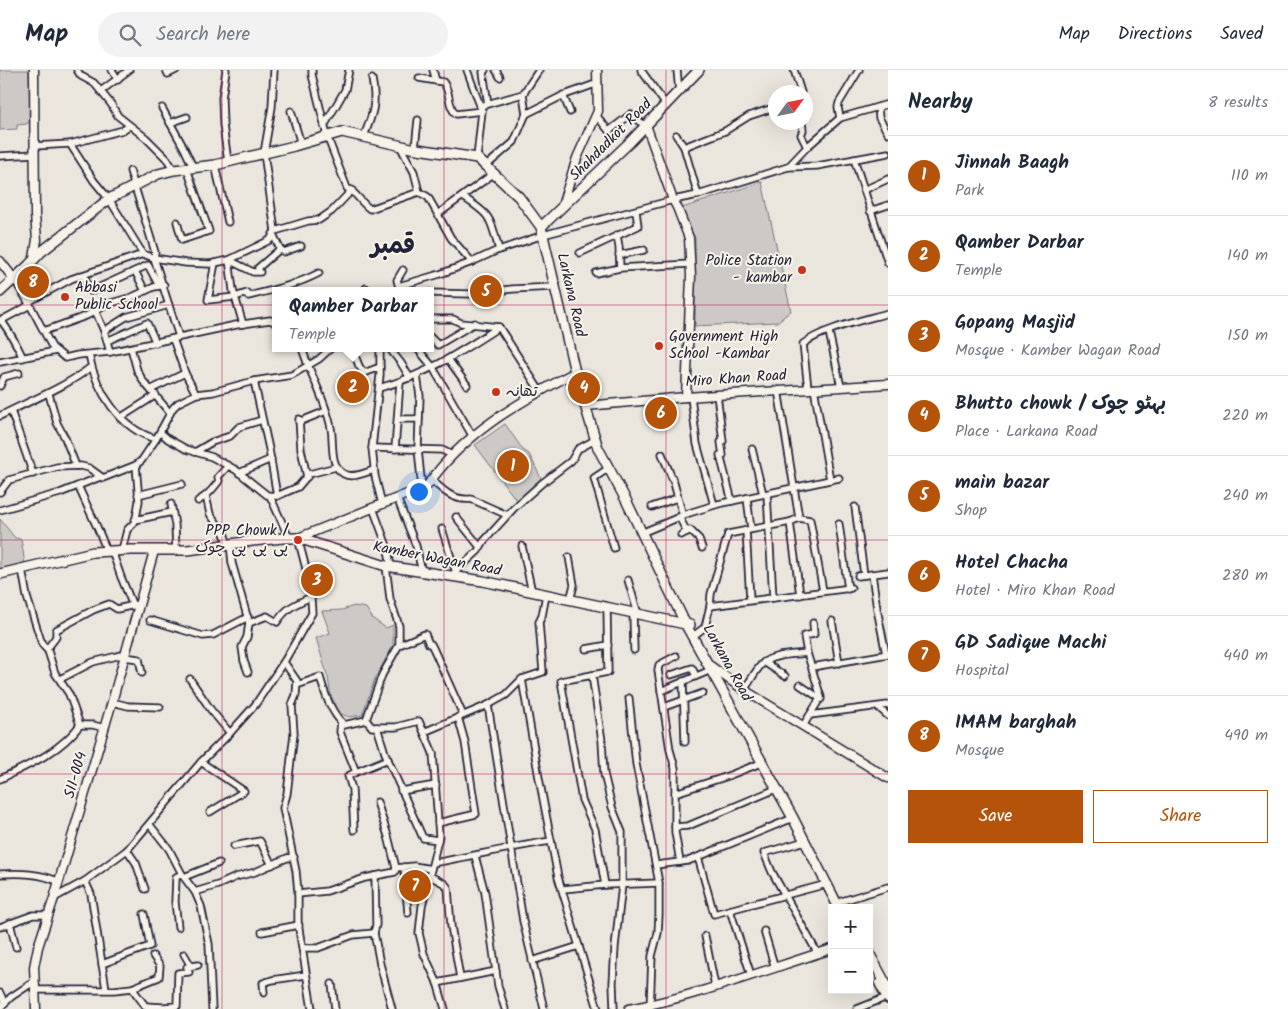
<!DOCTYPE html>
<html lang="en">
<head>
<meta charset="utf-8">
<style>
  :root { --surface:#fff; --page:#f2f2f3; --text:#1f2937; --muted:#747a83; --line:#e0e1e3; --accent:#b45309 }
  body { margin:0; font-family:Kalam,"Playpen Sans Arabic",sans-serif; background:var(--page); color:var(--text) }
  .controls { position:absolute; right:15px; bottom:15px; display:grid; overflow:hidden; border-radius:0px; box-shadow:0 5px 20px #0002 }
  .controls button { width:45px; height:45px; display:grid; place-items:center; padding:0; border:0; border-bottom:1px solid var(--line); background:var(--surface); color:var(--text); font:25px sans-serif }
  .compass { position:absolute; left:768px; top:15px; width:45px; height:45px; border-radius:50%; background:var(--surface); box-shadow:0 5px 20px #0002; rotate:57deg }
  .you { position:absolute; left:418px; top:421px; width:18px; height:18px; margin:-12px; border:4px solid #fff; border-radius:50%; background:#1a73e8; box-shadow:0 0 0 8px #1a73e833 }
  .badge { display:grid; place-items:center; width:32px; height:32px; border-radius:50%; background:var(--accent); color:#fff; font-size:16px; font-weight:700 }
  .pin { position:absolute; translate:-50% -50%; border:2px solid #fff; box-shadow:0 1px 5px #0006 }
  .popup { position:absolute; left:272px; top:217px; width:162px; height:65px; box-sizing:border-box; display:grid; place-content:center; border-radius:0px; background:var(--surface); filter:drop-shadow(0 1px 4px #0005); font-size:16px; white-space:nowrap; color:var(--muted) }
  .popup b { font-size:19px; color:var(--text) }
  .popup::after { content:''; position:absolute; left:50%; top:100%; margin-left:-10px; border:10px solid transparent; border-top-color:var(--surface) }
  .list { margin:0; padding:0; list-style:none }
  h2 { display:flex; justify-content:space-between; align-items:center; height:65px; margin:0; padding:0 20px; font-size:21px }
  h2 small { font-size:16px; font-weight:400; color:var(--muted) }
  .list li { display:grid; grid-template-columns:32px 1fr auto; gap:15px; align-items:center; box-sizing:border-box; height:80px; padding:0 20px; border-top:1px solid var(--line) }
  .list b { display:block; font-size:19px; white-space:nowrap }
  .list p { margin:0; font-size:16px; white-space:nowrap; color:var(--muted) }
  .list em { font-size:16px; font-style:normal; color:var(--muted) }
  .actions { display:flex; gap:10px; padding:15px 20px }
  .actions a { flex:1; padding:11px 0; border:1px solid var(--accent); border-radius:0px; text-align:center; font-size:18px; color:var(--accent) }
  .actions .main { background:var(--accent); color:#fff }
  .icon { flex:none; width:28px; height:28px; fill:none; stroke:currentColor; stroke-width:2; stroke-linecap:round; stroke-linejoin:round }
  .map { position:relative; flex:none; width:888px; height:939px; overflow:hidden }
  header { display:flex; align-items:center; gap:30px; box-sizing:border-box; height:70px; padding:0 25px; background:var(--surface); border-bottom:1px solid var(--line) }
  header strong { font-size:24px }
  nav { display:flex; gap:28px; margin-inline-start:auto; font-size:18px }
  .search { width:350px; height:45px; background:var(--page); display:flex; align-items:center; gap:12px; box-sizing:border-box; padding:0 18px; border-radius:28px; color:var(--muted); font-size:19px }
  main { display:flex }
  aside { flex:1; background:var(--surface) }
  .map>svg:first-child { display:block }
</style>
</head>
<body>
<header>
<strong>Map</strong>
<div class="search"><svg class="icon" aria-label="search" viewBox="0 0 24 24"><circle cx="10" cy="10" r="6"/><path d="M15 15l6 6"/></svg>Search here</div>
<nav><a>Map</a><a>Directions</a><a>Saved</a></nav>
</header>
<main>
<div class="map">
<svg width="888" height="939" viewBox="0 0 888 939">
  <rect width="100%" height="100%" fill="#eae6de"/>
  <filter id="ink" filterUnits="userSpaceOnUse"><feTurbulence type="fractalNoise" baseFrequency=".02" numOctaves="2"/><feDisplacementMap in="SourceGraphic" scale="10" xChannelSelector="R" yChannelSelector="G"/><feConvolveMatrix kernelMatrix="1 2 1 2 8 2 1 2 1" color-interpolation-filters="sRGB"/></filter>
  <g filter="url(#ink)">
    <!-- green -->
    <g fill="#cdc9c6" stroke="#787680">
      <path d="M0 0H29L30 50 27 54 17 55V59L0 60Z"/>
      <path d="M762 112 791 241 777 252 695 256V168L684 147 682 138Z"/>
      <path d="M505 354 523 380 529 384 541 408 517 431 475 375Z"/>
      <path d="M0 449 15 468 21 469 25 494 0 501Z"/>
      <path d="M354 536 366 538 373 549 386 558 393 555V575L375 609 362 645 349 647 341 644 331 626 328 608 316 568 330 563 322 541 342 540Z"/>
    </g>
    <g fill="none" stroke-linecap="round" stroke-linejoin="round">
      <!-- street casing -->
      <g stroke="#22223b" stroke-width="9">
        <g id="street">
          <path d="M77 0 81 6 94 13 111 34 118 46 146 68 167 89 174 100"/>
          <path d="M112 0 118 10"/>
          <path d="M166 0 168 4 176 0"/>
          <path d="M226 0 222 28 223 55 228 92"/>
          <path d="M274 0 272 37 264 83 275 161"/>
          <path d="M312 0V5L327 66 347 118C356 122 361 133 370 139L419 122 428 127 451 168 472 192"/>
          <path d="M433 0 436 11"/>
          <path d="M467 0 482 41 477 88"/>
          <path d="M485 0 483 2 488 34"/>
          <path d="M496 0 500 7"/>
          <path d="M641 0 666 35"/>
          <path d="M677 0 679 22"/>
          <path d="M794 0 801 22"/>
          <path d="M419 8 443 12C451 21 447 36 456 44L482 41"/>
          <path d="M101 21 129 0"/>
          <path d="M563 25 570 42"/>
          <path d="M480 36 523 24"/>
          <path d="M878 37 879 48 888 63"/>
          <path d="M162 38 185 80 193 97"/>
          <path d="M291 41 301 74"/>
          <path d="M526 44 562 26 598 13"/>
          <path d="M596 45 609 61 631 44 645 56"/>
          <path d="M840 48 888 34"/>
          <path d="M802 52 803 60 801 65 807 77"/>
          <path d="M170 53 187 47"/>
          <path d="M324 56 345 20 349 0"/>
          <path d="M676 65 684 77 698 125"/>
          <path d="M364 66C373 44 377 33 372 9"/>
          <path d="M70 74 94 111 109 129 143 184 154 188 186 193 210 194 229 190 270 170 275 161 308 151 319 150 332 141 352 120"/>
          <path d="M34 76 70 74 123 60 129 56"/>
          <path d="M400 76 414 102 419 122"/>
          <path d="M684 77 725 61 749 46 776 37"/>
          <path d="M415 78 418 50"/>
          <path d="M0 86 34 84"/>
          <path d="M854 89 888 193"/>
          <path d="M215 95 228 152"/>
          <path d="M486 96 514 72 526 44 523 24 539 0"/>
          <path d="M788 97 807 77 840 48 838 37 839 33 859 0"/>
          <path d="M130 101 155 182 154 188 179 267"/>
          <path d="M864 120 888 109"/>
          <path d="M463 127C492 146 490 147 499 180"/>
          <path d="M870 141 888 135"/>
          <path d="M438 144 493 104"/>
          <path d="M177 152 182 170 209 161 187 99"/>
          <path d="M273 164 280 179"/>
          <path d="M617 165 619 177 620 198"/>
          <path d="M580 183 638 156 636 141"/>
          <path d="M619 185 644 180"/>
          <path d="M215 193 208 230 235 227 247 223 248 226C273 220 296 215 319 203"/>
          <path d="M135 201 145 221"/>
          <path d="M596 203 620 198 690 194"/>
          <path d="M83 205 91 221 148 195 159 216"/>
          <path d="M14 209 30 235 52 277 65 288 78 285 110 282 236 255 270 250 276 253"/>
          <path d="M399 216 440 204 472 192 496 181 543 165 673 130 698 125 788 97 817 96 888 83"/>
          <path d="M366 218 367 221"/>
          <path d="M400 221 397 210 403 200"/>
          <path d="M430 223 471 224 512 219 555 217"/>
          <path d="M28 232 71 209 143 184"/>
          <path d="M95 240 104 261 110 282"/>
          <path d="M430 249H453L461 253 499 257 540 321"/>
          <path d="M1 250C9 261 17 275 23 288"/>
          <path d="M0 251 30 235"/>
          <path d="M243 254 233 220 229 190 253 202H260L258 198 280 179 284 182 301 176"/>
          <path d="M44 261 86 246 108 234 132 227 154 217 164 215"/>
          <path d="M104 261 126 247 169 235"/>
          <path d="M829 262 841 317"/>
          <path d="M430 267 438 275 475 253"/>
          <path d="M173 269 185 303 196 324"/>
          <path d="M107 271 147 253 156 273"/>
          <path d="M131 278 137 300 143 311 170 343"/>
          <path d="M302 278C310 305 326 330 331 358 334 373 329 396 344 404 353 409 366 402 374 400"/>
          <path d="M352 278 359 296 364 303 380 297"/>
          <path d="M380 278V305L372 378 375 406 382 434"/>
          <path d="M389 278 401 293 410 308"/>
          <path d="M417 278 432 296 473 367"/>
          <path d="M89 285C96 321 120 359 156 369"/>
          <path d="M448 289 467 315"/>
          <path d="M0 292 56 281"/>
          <path d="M417 306 420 326 418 379 422 419"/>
          <path d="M254 311 269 379 277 426"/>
          <path d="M0 316 4 307 19 303"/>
          <path d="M379 318C424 306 459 283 499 257"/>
          <path d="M808 318 803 274C822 259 864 250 888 243"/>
          <path d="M814 318 830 410"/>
          <path d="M152 319 185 303"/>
          <path d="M778 320 799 448"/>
          <path d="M49 324 57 353 65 368 76 396"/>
          <path d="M717 325 723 371 721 372 723 385H720L732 431"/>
          <path d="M691 327 697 374 714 435"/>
          <path d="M11 341 33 404"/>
          <path d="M0 346C31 330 64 318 91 297"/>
          <path d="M120 348 156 325"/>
          <path d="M299 349 301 379 307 407"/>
          <path d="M398 349H419"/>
          <path d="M299 352 326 341"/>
          <path d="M160 362 168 369 186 379 212 387 236 400 267 425 277 426 298 417 309 404 336 397"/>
          <path d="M372 378 442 380 452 385"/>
          <path d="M395 379 400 312"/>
          <path d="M752 379 763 424"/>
          <path d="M195 382 212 372 230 366 239 357 262 350"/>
          <path d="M662 384 674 413 683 446"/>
          <path d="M609 398 594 408 614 478"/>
          <path d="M239 403 271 389"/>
          <path d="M431 409C443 421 454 431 471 429L507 445"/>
          <path d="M78 416 97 457 107 481"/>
          <path d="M0 422 9 410 57 397 81 396 89 398 103 408 136 395 142 390 156 369 173 338 178 333 196 324 213 322 254 311 292 305 319 289 331 278"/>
          <path d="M767 424 773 528"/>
          <path d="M138 425 182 414"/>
          <path d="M206 426 210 444 224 463 228 475"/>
          <path d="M270 426 289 468"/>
          <path d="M397 428 416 476 422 502"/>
          <path d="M747 428 751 459"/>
          <path d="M198 431C207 426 212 420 219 411L218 407 228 396"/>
          <path d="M171 434 175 455 176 480"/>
          <path d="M652 437 677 428"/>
          <path d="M855 437 864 505"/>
          <path d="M373 438 388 479 391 497"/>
          <path d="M0 440 60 423 100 407"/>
          <path d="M456 447 480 477"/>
          <path d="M679 447 687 462"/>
          <path d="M135 450 172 442"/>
          <path d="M790 452 800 525"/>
          <path d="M839 454 848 519"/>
          <path d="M442 459 456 503"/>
          <path d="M746 460 750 530"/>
          <path d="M646 461 689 443 718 434 839 408"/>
          <path d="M681 465 690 460 699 469 702 478"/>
          <path d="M230 474 232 493 249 553 247 567 242 577 244 591 248 602"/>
          <path d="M522 476 532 522"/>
          <path d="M122 480 127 460 134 453 136 448 139 431 136 395"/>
          <path d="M112 481 121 507 133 536"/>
          <path d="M569 487 574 515 570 530"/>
          <path d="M22 499 27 527 42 574 48 581 55 603 69 624 80 655"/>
          <path d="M872 504 877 539 886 584"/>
          <path d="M451 506 478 481 484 471 514 438 541 414 571 391 578 379 595 370"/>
          <path d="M858 506 888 502"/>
          <path d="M628 510 638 544"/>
          <path d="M710 536 711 524 728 464 790 452 799 448 810 450 823 521"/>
          <path d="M633 543 634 580"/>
          <path d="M150 550 203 566 213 565 248 547"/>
          <path d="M832 551 839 593"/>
          <path d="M249 553 267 546 277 552C286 538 295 534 311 527"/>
          <path d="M696 564 705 557 710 536 851 518"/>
          <path d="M399 575 425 564 429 574H431L434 580 463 645"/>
          <path d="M47 579 56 567V560L93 540 109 534 117 539 139 534"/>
          <path d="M586 579 608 575"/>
          <path d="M676 586 659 595 658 600 670 680 675 698V762L680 792"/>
          <path d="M124 587 139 589 142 603"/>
          <path d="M284 592 297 611 296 625 292 635 294 663 287 724 283 738 296 801 298 822V853L312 939"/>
          <path d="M764 592 785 606"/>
          <path d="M812 597 888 584"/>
          <path d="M592 605 602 671 604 704 612 737 622 762V815L615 877 613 913 614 939"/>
          <path d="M671 605 692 598 696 606"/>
          <path d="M60 609 93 592 125 584"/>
          <path d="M190 609 211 640 230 663"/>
          <path d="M522 609 539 708 558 807 598 939"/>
          <path d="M683 611 685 672"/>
          <path d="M297 615 320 607C325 625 331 642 344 655L366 650 382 605 399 575V556L390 529 386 496"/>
          <path d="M800 615 821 629"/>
          <path d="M744 620C750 612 755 601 762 594 772 584 793 585 807 583"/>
          <path d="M661 621 711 600"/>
          <path d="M629 628 636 694 659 813V845L658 863 652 886 650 939"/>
          <path d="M112 632 128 636 160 637"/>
          <path d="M488 635 523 851 544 939"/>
          <path d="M664 637 703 623"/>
          <path d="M878 637 888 646"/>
          <path d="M810 645 888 635"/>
          <path d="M366 650 372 657H396L419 651 433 683 439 766 422 836 419 863 424 884 437 912 445 939"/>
          <path d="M341 651 340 662 356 702 348 706 352 719 354 760"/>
          <path d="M80 655H93L104 658"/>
          <path d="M803 656 821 627 807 583 804 566 814 564 813 553"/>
          <path d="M377 657 385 683 423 768 438 770"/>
          <path d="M424 662 488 635 506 625 522 609 543 602 539 552 542 546 546 525"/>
          <path d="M201 692 244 721 210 742"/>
          <path d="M356 702 388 689"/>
          <path d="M0 709C29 695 60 682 80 655"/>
          <path d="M401 721 436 715"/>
          <path d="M675 723 725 707 761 693"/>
          <path d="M377 732 388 766 396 798"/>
          <path d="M438 753 476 744 465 672 458 647"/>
          <path d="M150 755 169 779 183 806 195 822 201 836 209 874 212 939"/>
          <path d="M675 757 688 756 776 719"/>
          <path d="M805 771 764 783 772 802 818 884"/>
          <path d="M234 776 260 771 272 795"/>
          <path d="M127 780 136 793 145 819"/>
          <path d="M475 786 485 823 498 916 505 939"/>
          <path d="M698 787 714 844 827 814"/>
          <path d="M433 793C473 786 511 777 551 771"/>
          <path d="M656 795 688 791 698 787 793 748"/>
          <path d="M404 797 408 843"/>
          <path d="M0 804C20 803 41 803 59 812"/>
          <path d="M430 806 445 814 448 818 451 856 460 908"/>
          <path d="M184 807 219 793"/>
          <path d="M85 811 91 824 106 919"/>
          <path d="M605 815 595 759 582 730 561 611 608 602 607 537"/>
          <path d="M563 819 605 815 659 813"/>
          <path d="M195 822 218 815 236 807 255 802 287 788 294 787"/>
          <path d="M298 824 327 821 365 808 395 802 396 798 414 796 431 799"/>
          <path d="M54 828 85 811 127 780 201 692 230 663 255 635 285 590 312 543 310 514 298 468"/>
          <path d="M842 831 888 817"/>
          <path d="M730 840 751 905"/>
          <path d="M10 853 16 877"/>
          <path d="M0 857 33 845H48"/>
          <path d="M178 857 175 832 176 807 182 804"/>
          <path d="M764 861 775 898"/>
          <path d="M262 862 299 855"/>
          <path d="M374 863 376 855 375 806"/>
          <path d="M705 866 715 916"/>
          <path d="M303 878H318L353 865 374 863 380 894 392 939"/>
          <path d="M184 884 191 896"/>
          <path d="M532 891 579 876"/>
          <path d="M102 894 150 876 144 844"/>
          <path d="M437 913 496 901"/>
          <path d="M332 914 335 939"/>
          <path d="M132 918 146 937"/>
          <path d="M34 920H114L132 918 159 907 160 896 153 886"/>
          <path d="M0 923 5 934"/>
          <path d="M264 923 263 913 272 910 306 905"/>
          <path d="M145 936 163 937 177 936 178 903 189 902 187 897 198 895"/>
          <path d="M0 938 11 927 35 911"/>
          <path d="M857 939 887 927"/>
        </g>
      </g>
      <!-- secondary casing -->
      <g stroke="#22223b" stroke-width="11">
        <g id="secondary">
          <path d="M34 0 35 145 37 170 34 188"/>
          <path d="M646 55 673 130 677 137 689 168 691 206 686 327"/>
          <path d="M562 136 577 88 598 41 597 0"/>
          <path d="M0 191 14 209"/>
          <path d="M586 336 686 327 888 314"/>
          <path d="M298 468 427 416C463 363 520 332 575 302"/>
          <path d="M709 595 744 620 888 708"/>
          <path d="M36 939 34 897 38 877 54 828 112 632 154 481"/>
          <path d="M629 939C698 926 765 900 832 879"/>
        </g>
      </g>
      <!-- primary casing -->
      <g stroke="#22223b" stroke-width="12">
        <g id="primary">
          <path d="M541 157 630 72 699 0"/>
          <path d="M0 222 28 196 41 182 109 129 158 104 174 100 215 95 294 76 342 62 411 78 477 88 519 127 541 157 575 302 598 378 626 430 686 555 793 748 839 838"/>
          <path d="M0 504 93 482 131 480H188L252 471 283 468H298L386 496 483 511 690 555"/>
          <path d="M869 883 888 918"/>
          <path d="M880 914 888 929"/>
        </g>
      </g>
      <!-- street -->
      <use href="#street" stroke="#f7f3e8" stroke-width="5.5"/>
      <!-- secondary -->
      <use href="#secondary" stroke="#f7f3e8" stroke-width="8"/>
      <!-- primary -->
      <use href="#primary" stroke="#f7f3e8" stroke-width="9"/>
    </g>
  </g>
  <!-- grid -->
  <path fill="none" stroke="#c2185b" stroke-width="1" stroke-opacity="0.55" d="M222 0V939M444 0V939M666 0V939M0 235H888M0 470H888M0 704H888"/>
  <!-- markers -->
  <g fill="#c8321e" stroke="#f7f3e8" stroke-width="2">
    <circle cx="802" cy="200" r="5"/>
    <circle cx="65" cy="227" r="5"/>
    <circle cx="659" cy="276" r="5"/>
    <circle cx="496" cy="322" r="5"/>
    <circle cx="298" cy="470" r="5"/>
  </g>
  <g text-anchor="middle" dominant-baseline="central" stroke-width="4" stroke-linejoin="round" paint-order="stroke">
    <!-- street labels -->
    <g font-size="15" fill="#22223b" stroke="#f7f3e8">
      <text transform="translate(611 70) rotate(-45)">Shahdadkot Road</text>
      <text transform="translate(571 225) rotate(77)">Larkana Road</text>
      <text transform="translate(736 309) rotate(-4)">Miro Khan Road</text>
      <text transform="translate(437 489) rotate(11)">Kamber Wagan Road</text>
      <text transform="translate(727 593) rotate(61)">Larkana Road</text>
      <text transform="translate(76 705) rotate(-74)">S11-004</text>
    </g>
    <!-- poi labels -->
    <g font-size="15" fill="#22223b" stroke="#f7f3e8" text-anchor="start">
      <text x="792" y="191" text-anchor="end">Police Station<tspan x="792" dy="17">- kambar</tspan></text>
      <text x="75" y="218">Abbasi<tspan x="75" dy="17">Public School</tspan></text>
      <text x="669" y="267">Government High<tspan x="669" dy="17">School -Kambar</tspan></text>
      <text x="506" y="322">تھانہ</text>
      <text x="288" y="461" text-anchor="end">PPP Chowk /<tspan x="288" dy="17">پی پی پی چوک</tspan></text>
    </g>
    <!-- town labels -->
    <g font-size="25" font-weight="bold" fill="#22223b" stroke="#f7f3e8">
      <text x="393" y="176">قمبر</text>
    </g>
  </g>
</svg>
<div class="controls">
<button>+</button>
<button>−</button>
</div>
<svg class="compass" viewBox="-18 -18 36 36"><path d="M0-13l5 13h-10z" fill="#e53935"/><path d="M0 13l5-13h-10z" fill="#747a83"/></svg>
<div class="you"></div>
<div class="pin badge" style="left:513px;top:396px">1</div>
<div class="pin badge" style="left:353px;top:317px">2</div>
<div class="popup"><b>Qamber Darbar</b>Temple</div>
<div class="pin badge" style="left:317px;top:510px">3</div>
<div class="pin badge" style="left:584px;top:318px">4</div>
<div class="pin badge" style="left:486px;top:221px">5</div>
<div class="pin badge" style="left:661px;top:343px">6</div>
<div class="pin badge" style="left:415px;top:816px">7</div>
<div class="pin badge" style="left:33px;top:212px">8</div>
</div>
<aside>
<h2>Nearby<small>8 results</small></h2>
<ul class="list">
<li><span class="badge">1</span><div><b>Jinnah Baagh</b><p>Park</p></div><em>110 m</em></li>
<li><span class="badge">2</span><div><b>Qamber Darbar</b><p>Temple</p></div><em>140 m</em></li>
<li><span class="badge">3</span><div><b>Gopang Masjid</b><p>Mosque · Kamber Wagan Road</p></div><em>150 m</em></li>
<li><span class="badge">4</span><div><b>Bhutto chowk / بہٹو چوک</b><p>Place · Larkana Road</p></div><em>220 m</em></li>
<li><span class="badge">5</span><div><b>main bazar</b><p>Shop</p></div><em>240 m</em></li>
<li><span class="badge">6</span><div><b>Hotel Chacha</b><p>Hotel · Miro Khan Road</p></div><em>280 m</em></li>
<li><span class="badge">7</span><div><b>GD Sadique Machi</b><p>Hospital</p></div><em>440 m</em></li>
<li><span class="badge">8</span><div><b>IMAM barghah</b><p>Mosque</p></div><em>490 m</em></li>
</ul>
<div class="actions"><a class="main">Save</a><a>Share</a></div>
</aside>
</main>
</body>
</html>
